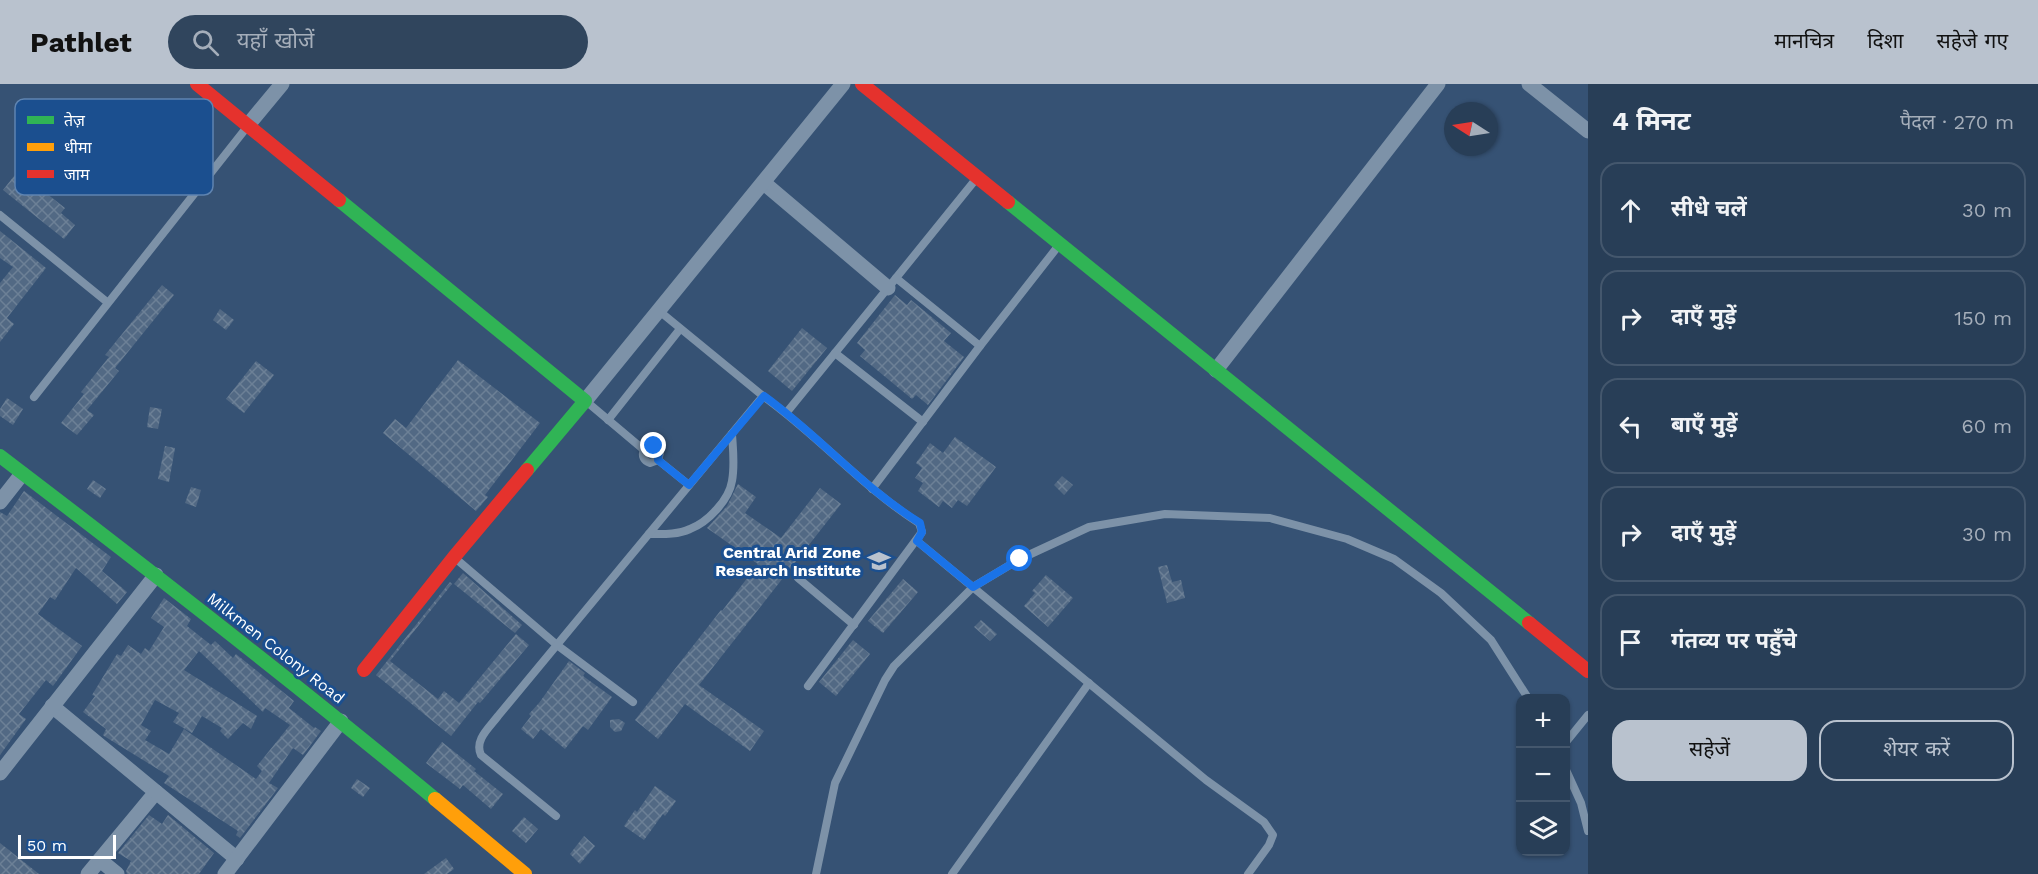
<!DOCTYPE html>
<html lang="hi">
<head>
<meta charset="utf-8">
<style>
  :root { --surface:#283e57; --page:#30455d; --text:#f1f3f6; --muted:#a5aeba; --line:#44576d; --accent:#b9c2ce }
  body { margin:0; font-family:"Work Sans","Noto Sans Devanagari",sans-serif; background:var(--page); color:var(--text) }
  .controls { position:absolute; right:18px; bottom:18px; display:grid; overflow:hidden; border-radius:12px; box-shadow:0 2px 4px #0004 }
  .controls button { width:54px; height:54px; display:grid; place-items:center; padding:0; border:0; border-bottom:2px solid var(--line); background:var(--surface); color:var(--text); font:30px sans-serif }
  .compass { position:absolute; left:1444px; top:18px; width:54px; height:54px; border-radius:50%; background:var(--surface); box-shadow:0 2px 4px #0004; rotate:282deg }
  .scale { position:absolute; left:18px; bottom:15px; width:98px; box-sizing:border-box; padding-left:6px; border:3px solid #fff; border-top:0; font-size:16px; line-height:21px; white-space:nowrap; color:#fff; -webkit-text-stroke:4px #1b4f8f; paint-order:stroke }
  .stop { position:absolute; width:18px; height:18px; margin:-14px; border:4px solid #1a73e8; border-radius:50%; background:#fff }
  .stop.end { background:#1a73e8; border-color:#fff; box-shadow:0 2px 6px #0008 }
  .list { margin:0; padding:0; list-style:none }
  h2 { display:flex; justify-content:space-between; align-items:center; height:78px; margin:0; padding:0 24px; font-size:26px }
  h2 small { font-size:20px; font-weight:400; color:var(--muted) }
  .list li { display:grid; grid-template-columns:39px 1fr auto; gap:18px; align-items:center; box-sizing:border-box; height:96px; margin:0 12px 12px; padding:0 12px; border:2px solid var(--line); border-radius:18px }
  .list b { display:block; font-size:22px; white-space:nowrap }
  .list em { font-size:20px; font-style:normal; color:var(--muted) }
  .actions { display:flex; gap:12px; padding:18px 24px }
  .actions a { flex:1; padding:14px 0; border:2px solid var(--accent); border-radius:18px; text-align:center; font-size:21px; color:var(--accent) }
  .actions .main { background:var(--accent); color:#111 }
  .icon { flex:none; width:33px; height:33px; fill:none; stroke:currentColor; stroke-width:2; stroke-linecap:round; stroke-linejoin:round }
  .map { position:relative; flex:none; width:1588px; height:790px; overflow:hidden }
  header { display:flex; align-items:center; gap:36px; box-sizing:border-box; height:84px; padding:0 30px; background:var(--accent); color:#111 }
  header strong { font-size:28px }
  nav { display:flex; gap:33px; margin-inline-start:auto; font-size:21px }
  .search { width:420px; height:54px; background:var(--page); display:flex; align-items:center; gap:15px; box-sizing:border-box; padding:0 21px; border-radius:33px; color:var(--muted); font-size:22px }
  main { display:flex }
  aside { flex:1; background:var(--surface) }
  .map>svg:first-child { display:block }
</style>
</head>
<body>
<header>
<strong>Pathlet</strong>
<div class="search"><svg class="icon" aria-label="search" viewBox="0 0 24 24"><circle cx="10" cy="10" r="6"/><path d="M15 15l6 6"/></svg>यहाँ खोजें</div>
<nav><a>मानचित्र</a><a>दिशा</a><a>सहेजे गए</a></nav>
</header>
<main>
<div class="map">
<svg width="1588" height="790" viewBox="0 0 1588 790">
  <defs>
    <pattern id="building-cross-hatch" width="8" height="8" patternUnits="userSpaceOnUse" patternTransform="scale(1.5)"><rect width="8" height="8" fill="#526984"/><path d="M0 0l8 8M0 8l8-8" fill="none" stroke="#6c8096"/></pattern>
  </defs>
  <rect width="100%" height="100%" fill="#365274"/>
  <!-- building -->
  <g fill="url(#building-cross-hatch)" fill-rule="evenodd">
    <path d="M18 87 65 124 61 129 75 141 64 155 3 106Z"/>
    <path d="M0 147 46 184 7 234 14 240 0 258V199L13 183 0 174Z"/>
    <path d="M162 201 174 211 115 284 119 287 87 326 94 331 77 351 61 339 84 310 81 308 109 273 105 271Z"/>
    <path d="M895 211 907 221 911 216 951 249 944 257 964 273 928 321 916 311 912 315 860 272 865 266 857 259Z"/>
    <path d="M220 225 234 236 226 246 213 236Z"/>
    <path d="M802 244 827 264 792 307 768 287Z"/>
    <path d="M458 276 540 339 485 411 488 413 476 427 383 349 395 335 406 344Z"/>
    <path d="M256 277 274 291 244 329 226 315Z"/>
    <path d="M7 314 23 325 13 341 0 332V325Z"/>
    <path d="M150 323 162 325 158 345 147 343Z"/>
    <path d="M955 353 996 383 967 422 958 416 952 424 943 417 939 423 918 407 923 399 915 394 922 384 916 379 930 359 943 369Z"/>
    <path d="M165 362 175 364 169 398 158 395Z"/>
    <path d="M1062 392 1073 401 1064 411 1054 401Z"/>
    <path d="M93 396 106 405 100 414 87 405Z"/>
    <path d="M738 400 756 413 745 429 781 454 820 404 841 420 699 601 764 647 750 667 685 620 658 655 635 636 721 526 722 527 758 480 707 444 727 422Z"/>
    <path d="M191 403 201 406 196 423 185 419Z"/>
    <path d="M24 407 111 473 102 487 127 508 117 520 76 484 55 516 50 513 38 530 82 562 53 602 46 596 19 630 26 635 0 671V428L7 432Z"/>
    <path d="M1167 481 1172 498 1181 496 1185 514 1167 519 1158 483Z"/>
    <path d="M463 489 522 541 515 549 454 500Z"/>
    <path d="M1046 491 1073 514 1048 543 1024 522 1035 509 1032 507Z"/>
    <path d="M903 495 918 508 883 549 868 537Z"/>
    <path d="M450 498 452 500 390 577 438 615 444 607 459 619 516 550 529 561 480 619 478 618 451 652 376 591Z"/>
    <path d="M164 514 191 535 187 542 211 561 215 557 233 574 236 570 294 617 289 624 314 644 315 643 321 647 303 671 293 664 269 699 278 704 240 754 236 751 238 747 164 699 169 692 104 652 103 651 106 645 83 628 95 612 92 611 117 570 121 572 128 561 141 570 145 564 149 567 164 543 151 534ZM199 567 263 628 265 624 290 641 257 682 262 687 256 695 184 645 169 670 145 656 151 647 141 641 155 616 179 629 173 638 192 649 202 632 222 644 220 647 228 655 243 639 251 645 257 632 184 586Z"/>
    <path d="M981 536 997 550 990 557 974 543Z"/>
    <path d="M853 556 870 570 836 612 819 598Z"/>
    <path d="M569 577 585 589 583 592 612 613 588 646 583 642 565 665 541 645 533 655 521 645 531 632 529 630 539 619Z"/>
    <path d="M619 635 625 639 621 647 615 648 610 643V636Z"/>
    <path d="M442 658 476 685 474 687 503 710 491 725 463 701 460 705 426 679Z"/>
    <path d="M357 695 370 704 363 713 351 704Z"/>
    <path d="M655 702 676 717 665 732 663 730 644 756 624 742 635 726 637 728Z"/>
    <path d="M149 731 162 740 168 731 214 769 199 790H127L126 787 131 777 118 769Z"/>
    <path d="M524 733 538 745 526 759 512 747Z"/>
    <path d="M584 752 595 762 580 780 570 770Z"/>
    <path d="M0 759 39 790H0Z"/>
    <path d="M446 774 454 785 447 790H424Z"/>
  </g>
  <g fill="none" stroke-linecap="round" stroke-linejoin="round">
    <!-- lane -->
    <g stroke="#7d92a8" stroke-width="8">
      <path d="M0 131 107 218"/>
      <path d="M896 194 976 95"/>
      <path d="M835 269 923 338"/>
      <path d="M763 312C818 351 862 403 919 439L922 448 808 602"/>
      <path d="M34 313 247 43"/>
      <path d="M587 318 644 366"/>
      <path d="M787 328 896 194 980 262 1059 161"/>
      <path d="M608 336 680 245"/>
      <path d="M644 366 649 361 656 363 660 369 658 376"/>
      <path d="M644 366C641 372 644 377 650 379L658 376"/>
      <path d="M658 376 689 401"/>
      <path d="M872 405 980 262"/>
      <path d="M649 450C662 450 677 451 690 445 708 438 729 416 732 397 735 381 733 366 732 350"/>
      <path d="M917 457 1206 696 1264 738 1273 751 1269 761 1248 790"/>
      <path d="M455 474 557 561 633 618"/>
      <path d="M798 494 854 541"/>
      <path d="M1566 658 1588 631"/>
      <path d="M1566 686 1581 719 1588 747"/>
      <path d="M556 732 481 671C474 656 489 644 498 632L763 312 658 226"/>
      <path d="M816 790 835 699 885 596 894 582 973 503 1020 475 1089 443 1165 430 1270 434 1347 455 1394 475 1441 509 1491 556 1528 614"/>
      <path d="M952 790 1089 599"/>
    </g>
    <!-- street -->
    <g stroke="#7d92a8" stroke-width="15">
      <path d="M1529 0 1588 47"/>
      <path d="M248 41 282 0"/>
      <path d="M764 99 888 204"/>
      <path d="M1216 286 1438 0"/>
      <path d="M585 317 843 0"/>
      <path d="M0 418 22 390"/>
      <path d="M52 622 156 708 88 790"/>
      <path d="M0 689 156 491"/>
      <path d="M156 708 237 775"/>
      <path d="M100 776 117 790"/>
      <path d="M225 790 341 637"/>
    </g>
    <!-- fast -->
    <g stroke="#30b455" stroke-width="14">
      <path d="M339 116 585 317 527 386"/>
      <path d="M1008 118 1529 539"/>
      <path d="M0 372C147 484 293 597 435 715"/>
    </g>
    <!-- slow -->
    <path stroke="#ff9f0a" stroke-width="14" d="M435 715 525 790"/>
    <!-- jam -->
    <g stroke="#e5322d" stroke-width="14">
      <path d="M197 0 339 116"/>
      <path d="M862 0 1008 118"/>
      <path d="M1529 539 1588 587"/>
      <path d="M364 586 454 473 527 386"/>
    </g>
  </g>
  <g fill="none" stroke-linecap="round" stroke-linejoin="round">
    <!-- route -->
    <path stroke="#1a73e8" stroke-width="8" d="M654 362 659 367 658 376 689 401 764 312C818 351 862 403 920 439L922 448 917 457 973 503 1020 475"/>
  </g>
  <!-- icons -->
  <defs>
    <g id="university-bare" transform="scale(1.8)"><path d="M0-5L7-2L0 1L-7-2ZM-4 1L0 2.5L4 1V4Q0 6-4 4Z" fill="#b9c2ce" stroke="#1b4f8f" stroke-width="2.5" paint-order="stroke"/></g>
  </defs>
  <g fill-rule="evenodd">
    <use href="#university-bare" x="879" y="477"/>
  </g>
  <g text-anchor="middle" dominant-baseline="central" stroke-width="6" stroke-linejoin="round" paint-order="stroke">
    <!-- poi labels -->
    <g font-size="16" font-weight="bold" fill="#fff" stroke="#1b4f8f" text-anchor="end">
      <text x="861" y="468">Central Arid Zone<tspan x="861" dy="18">Research Institute</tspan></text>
    </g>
    <!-- street labels -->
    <g font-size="16" fill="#fff" stroke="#1b4f8f">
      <text transform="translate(276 564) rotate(38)">Milkmen Colony Road</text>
    </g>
  </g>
  <!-- legend -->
  <rect x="15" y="15" width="198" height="96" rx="9" fill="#1b4f8f" stroke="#5f84b1" stroke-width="1.5"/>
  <rect x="27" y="32" width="27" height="8" fill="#30b455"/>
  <rect x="27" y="59" width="27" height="8" fill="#ff9f0a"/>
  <rect x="27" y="86" width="27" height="8" fill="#e5322d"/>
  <g font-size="16" fill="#fff">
    <text x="64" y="42">तेज़</text>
    <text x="64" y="69">धीमा</text>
    <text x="64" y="96">जाम</text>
  </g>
</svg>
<div class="controls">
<button>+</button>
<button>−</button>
<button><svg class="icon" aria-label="layers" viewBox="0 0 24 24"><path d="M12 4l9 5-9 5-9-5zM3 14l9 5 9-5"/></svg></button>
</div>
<svg class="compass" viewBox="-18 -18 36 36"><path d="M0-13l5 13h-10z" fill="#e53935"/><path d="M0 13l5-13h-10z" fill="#a5aeba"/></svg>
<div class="scale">50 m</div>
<div class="stop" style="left:1020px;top:475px"></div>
<div class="stop end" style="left:654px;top:362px"></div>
</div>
<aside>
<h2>4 मिनट<small>पैदल · 270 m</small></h2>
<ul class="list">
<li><svg class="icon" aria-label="ahead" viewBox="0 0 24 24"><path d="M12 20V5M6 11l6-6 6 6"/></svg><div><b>सीधे चलें</b></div><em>30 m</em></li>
<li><svg class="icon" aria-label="right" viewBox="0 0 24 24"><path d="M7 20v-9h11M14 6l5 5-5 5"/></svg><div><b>दाएँ मुड़ें</b></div><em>150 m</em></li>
<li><svg class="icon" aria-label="left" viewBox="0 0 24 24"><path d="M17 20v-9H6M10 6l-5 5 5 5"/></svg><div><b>बाएँ मुड़ें</b></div><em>60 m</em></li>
<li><svg class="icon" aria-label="right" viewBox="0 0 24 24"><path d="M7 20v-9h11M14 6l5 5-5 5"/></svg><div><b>दाएँ मुड़ें</b></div><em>30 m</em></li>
<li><svg class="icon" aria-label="arrive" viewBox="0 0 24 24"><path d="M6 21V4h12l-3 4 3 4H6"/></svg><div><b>गंतव्य पर पहुँचे</b></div></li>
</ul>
<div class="actions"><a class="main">सहेजें</a><a>शेयर करें</a></div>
</aside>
</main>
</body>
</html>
